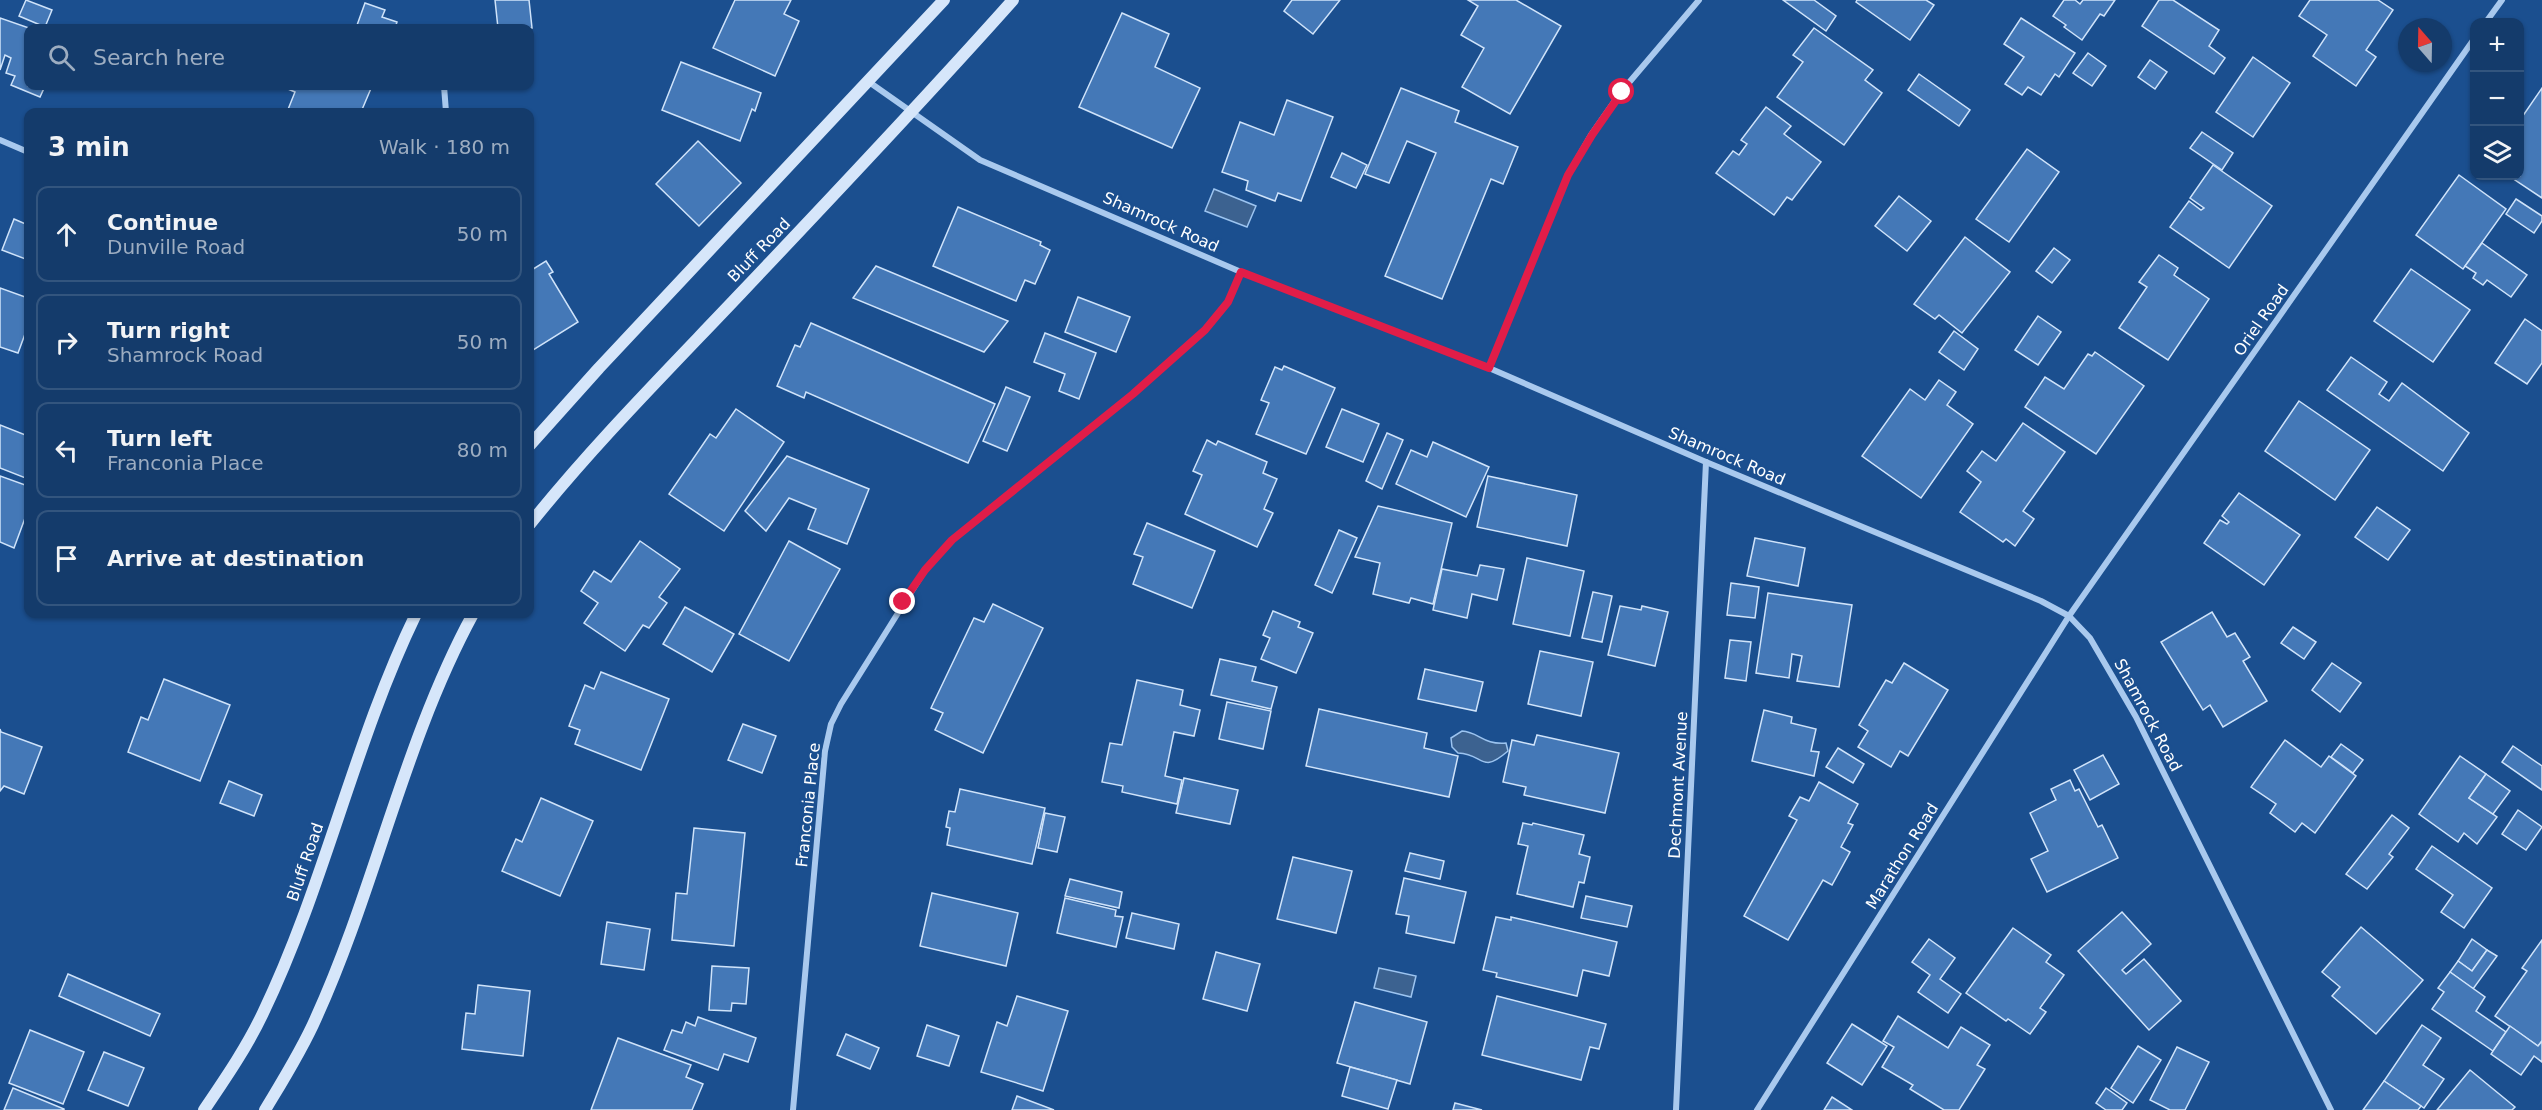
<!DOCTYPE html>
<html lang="en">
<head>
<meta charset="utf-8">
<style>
  :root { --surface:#143b6b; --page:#214673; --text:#f1f3f6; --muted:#9dadc1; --line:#33557e }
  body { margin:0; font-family:"DejaVu Sans",sans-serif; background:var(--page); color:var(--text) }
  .controls { position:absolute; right:18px; top:18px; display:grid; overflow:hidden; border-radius:12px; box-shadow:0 2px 4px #0004 }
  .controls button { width:54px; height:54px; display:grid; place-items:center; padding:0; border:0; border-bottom:2px solid var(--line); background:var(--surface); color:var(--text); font:30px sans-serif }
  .compass { position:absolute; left:2398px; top:18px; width:54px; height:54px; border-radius:50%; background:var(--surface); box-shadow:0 2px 4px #0004; rotate:340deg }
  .stop { position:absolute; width:18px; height:18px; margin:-14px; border:4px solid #e11d48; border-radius:50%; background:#fff }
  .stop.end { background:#e11d48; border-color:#fff; box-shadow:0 2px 6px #0008 }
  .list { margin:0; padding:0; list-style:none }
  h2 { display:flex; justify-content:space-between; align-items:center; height:78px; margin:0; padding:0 24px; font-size:26px }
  h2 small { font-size:20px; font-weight:400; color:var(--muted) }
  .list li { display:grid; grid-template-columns:39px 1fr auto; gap:18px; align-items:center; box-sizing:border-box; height:96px; margin:0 12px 12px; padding:0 12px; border:2px solid var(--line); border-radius:12px }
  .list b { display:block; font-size:22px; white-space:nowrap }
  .list p { margin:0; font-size:20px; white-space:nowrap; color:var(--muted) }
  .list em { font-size:20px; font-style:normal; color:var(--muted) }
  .icon { flex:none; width:33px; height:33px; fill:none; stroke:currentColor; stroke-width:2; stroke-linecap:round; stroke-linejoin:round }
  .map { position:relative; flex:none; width:2542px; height:1110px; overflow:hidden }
  .search { position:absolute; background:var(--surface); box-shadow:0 2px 4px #0004; left:24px; top:24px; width:510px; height:66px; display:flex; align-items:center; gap:15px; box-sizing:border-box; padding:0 21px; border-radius:12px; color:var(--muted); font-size:22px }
  .panel { position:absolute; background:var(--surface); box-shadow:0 2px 4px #0004; left:24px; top:108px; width:510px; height:510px; border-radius:12px }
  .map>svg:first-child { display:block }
</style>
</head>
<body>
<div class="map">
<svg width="2542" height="1110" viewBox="0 0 2542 1110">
  <rect width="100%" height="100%" fill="#1b4f8f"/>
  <!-- water -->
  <g fill="#3c6290" stroke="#9cc4f0" stroke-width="1.5">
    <path d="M1214 189 1256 206 1247 227 1205 211Z"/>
    <path d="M1462 731C1479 732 1483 745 1506 743L1508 751C1480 775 1485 754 1458 753L1452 747 1451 738Z"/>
    <path d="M1379 968 1416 976 1411 997 1374 988Z"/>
  </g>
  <!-- building -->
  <g fill="#4478b7" stroke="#cfe3fa" stroke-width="1.5">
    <path d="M26 0 52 10 45 27 19 16Z"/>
    <path d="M495 0H529L532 28H498Z"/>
    <path d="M735 0H791L784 14 799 21 775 76 713 48Z"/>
    <path d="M1292 0H1340L1313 34 1284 11Z"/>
    <path d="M1468 0H1516L1561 26 1510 114 1462 87 1484 48 1461 35 1478 6Z"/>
    <path d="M1783 0H1814L1836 16 1826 31Z"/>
    <path d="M1857 0H1926L1934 5 1910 40 1856 2Z"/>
    <path d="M2064 0H2075L2080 4 2083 0H2115L2104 16 2100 14 2082 40 2064 27 2066 25 2053 16Z"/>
    <path d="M2159 0H2173L2219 30 2209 46 2225 58 2214 74 2142 26Z"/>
    <path d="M2310 0H2378L2393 10 2366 50 2376 57 2356 86 2313 56 2327 35 2299 16Z"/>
    <path d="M365 3 385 10 382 17 397 22 395 28H356Z"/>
    <path d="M1122 13 1169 34 1155 67 1200 88 1172 148 1079 107Z"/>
    <path d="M0 18 29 28 28 86H45L40 97 11 85 15 76 6 73 11 58 5 55 0 70Z"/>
    <path d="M2021 18 2075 53 2059 77 2055 74 2041 95 2028 87 2022 95 2005 84 2024 57 2004 44Z"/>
    <path d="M1814 28 1873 70 1865 80 1882 93 1844 145 1777 97 1803 62 1793 55Z"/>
    <path d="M2088 53 2106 66 2092 86 2073 73Z"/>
    <path d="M2253 57 2290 83 2253 137 2216 112Z"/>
    <path d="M2150 60 2167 72 2155 89 2138 77Z"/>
    <path d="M681 62 761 93 755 111 752 109 740 141 662 110Z"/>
    <path d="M1919 74 1970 110 1959 126 1908 90Z"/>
    <path d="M284 86H372L361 112H287L295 92 283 87Z"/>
    <path d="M1401 88 1459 111 1455 122 1518 147 1503 184 1491 179 1442 299 1385 276 1436 153 1407 141 1389 183 1365 174Z"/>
    <path d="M2542 88V198L2509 176H2520V120Z"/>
    <path d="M1287 100 1333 117 1301 201 1278 193 1275 201 1246 190 1248 181 1222 172 1240 122 1274 135Z"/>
    <path d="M1766 107 1791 126 1784 134 1821 162 1792 200 1787 197 1774 215 1716 173 1733 151 1739 155 1747 144 1741 140Z"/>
    <path d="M2202 132 2233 153 2222 170 2190 148Z"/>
    <path d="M698 141 741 183 699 226 656 184Z"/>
    <path d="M2027 149 2059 172 2009 242 1976 219Z"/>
    <path d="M1342 153 1367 165 1356 188 1331 177Z"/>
    <path d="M2213 165 2272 206 2229 268 2170 227 2189 201 2201 210 2204 208 2190 198Z"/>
    <path d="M2459 175 2506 209 2463 269 2416 235Z"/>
    <path d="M1899 196 1931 221 1907 251 1875 226Z"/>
    <path d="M2516 199 2542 216V221L2534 233 2506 214Z"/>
    <path d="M958 207 1041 242 1040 245 1050 250 1035 284 1025 280 1016 301 933 266Z"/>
    <path d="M14 219 28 225V260L2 250Z"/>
    <path d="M1965 237 2010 272 1962 333 1939 315 1935 319 1914 304Z"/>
    <path d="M2482 243 2527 275 2511 297 2487 280 2483 285 2473 278 2476 273 2465 266Z"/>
    <path d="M2054 248 2070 260 2052 283 2036 271Z"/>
    <path d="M2159 255 2178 268 2174 275 2209 299 2168 360 2119 328 2147 287 2139 282Z"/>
    <path d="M546 261 553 272 549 274 578 322 530 352V271Z"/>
    <path d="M876 266 1008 321 984 352 853 298Z"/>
    <path d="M2411 269 2470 310 2433 362 2374 321Z"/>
    <path d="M0 288 28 298V326L18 353 0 347Z"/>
    <path d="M1078 297 1130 317 1116 352 1065 332Z"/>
    <path d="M2038 316 2061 332 2038 365 2015 350Z"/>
    <path d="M2525 319 2542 331V363L2527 384 2495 363Z"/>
    <path d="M811 323 995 404 968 463 806 392 804 398 777 386 795 345 800 347Z"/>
    <path d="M1954 331 1978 349 1964 370 1939 352Z"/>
    <path d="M1045 333 1096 353 1079 399 1059 391 1065 374 1034 362Z"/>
    <path d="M2095 352 2144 386 2096 454 2025 407 2045 377 2064 389 2088 354 2092 356Z"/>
    <path d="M2351 357 2387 382 2379 394 2389 401 2402 383 2469 433 2443 471 2327 390Z"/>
    <path d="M1284 366 1335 388 1306 454 1256 434 1269 403 1261 400 1275 367 1282 370Z"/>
    <path d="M1939 380 1956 392 1947 405 1973 424 1921 498 1862 456 1910 389 1925 400Z"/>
    <path d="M1006 387 1030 397 1007 451 983 441Z"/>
    <path d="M2299 401 2370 450 2335 500 2265 451Z"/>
    <path d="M736 409 784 442 724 531 669 494 710 434 716 438Z"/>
    <path d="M1342 409 1379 424 1363 462 1326 447Z"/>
    <path d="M2023 423 2065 452 2023 511 2034 519 2015 546 2006 539 2003 542 1960 512 1981 482 1967 471 1982 451 1996 461Z"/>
    <path d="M0 425 28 436V479L0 468Z"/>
    <path d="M1387 433 1403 440 1382 489 1366 481Z"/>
    <path d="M1207 440 1216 445 1218 441 1267 462 1263 473 1277 479 1264 509 1273 513 1257 547 1185 514 1202 475 1193 471Z"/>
    <path d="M1433 442 1489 467 1466 517 1396 484 1411 450 1427 457Z"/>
    <path d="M787 456 869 489 847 544 808 529 816 509 789 498 766 531 745 511Z"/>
    <path d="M0 476 28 486V510L14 548 0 542Z"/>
    <path d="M1488 476 1577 495 1567 546 1477 527Z"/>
    <path d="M2239 493 2300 535 2264 585 2204 543 2220 520 2227 524 2229 522 2222 516Z"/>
    <path d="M1378 506 1452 523 1433 604 1411 598 1409 603 1373 594 1380 563 1355 557Z"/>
    <path d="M2377 507 2410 530 2388 560 2355 537Z"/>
    <path d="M1147 523 1215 551 1192 608 1133 584 1143 557 1134 554Z"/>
    <path d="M1339 530 1357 538 1332 593 1315 585Z"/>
    <path d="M1755 538 1805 548 1798 586 1747 576Z"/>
    <path d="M640 541 680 569 659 597 667 603 649 628 643 625 625 651 584 623 598 603 581 591 594 571 611 582Z"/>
    <path d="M789 541 840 569 789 661 739 634Z"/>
    <path d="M1527 558 1584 571 1570 636 1513 624Z"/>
    <path d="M1480 565 1504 569 1497 600 1472 594 1467 618 1433 610 1442 569 1477 576Z"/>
    <path d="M1731 583 1759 587 1755 618 1727 615Z"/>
    <path d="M1593 592 1612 596 1602 642 1582 638Z"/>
    <path d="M1768 593 1852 605 1839 687 1797 681 1802 656 1792 654 1789 678 1756 673Z"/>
    <path d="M993 604 1043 628 983 753 935 730 943 713 931 708 974 618 984 622Z"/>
    <path d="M1620 606 1641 610 1642 606 1668 612 1655 666 1608 655Z"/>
    <path d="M685 607 734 634 712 672 663 644Z"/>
    <path d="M1273 611 1300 622 1298 627 1313 633 1296 673 1261 659 1270 638 1263 635Z"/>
    <path d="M2212 612 2227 637 2235 633 2250 657 2243 661 2267 701 2223 727 2210 705 2203 710 2161 642Z"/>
    <path d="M2293 627 2316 642 2304 659 2281 643Z"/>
    <path d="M1730 640 1751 642 1746 681 1725 678Z"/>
    <path d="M1540 651 1593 662 1581 716 1528 704Z"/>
    <path d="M1220 659 1256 667 1252 681 1277 687 1271 709 1211 695Z"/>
    <path d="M1904 663 1948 690 1908 756 1900 751 1891 767 1858 747 1868 731 1859 725 1886 680 1892 683Z"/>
    <path d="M2332 663 2361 683 2340 712 2312 690Z"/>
    <path d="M1425 669 1483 682 1476 711 1418 699Z"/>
    <path d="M601 672 669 699 641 770 575 744 580 730 569 726 585 685 594 689Z"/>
    <path d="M164 679 230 705 200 781 128 752 141 717 148 720Z"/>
    <path d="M1137 680 1183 690 1180 705 1200 710 1194 736 1174 732 1165 776 1182 780 1177 804 1122 792 1123 786 1102 782 1110 743 1122 745Z"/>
    <path d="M1227 702 1271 711 1263 749 1219 739Z"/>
    <path d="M1319 709 1427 733 1424 748 1458 756 1449 797 1306 766Z"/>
    <path d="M1764 710 1792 717 1791 723 1816 729 1811 751 1819 752 1814 776 1752 761Z"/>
    <path d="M743 724 776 736 762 773 728 760Z"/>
    <path d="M0 729 1 732 42 747 24 794 4 786 0 791Z"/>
    <path d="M1537 735 1619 753 1605 813 1524 795 1526 787 1503 782 1512 740 1534 745Z"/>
    <path d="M2285 740 2321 767 2329 756 2356 776 2315 833 2302 823 2295 832 2270 813 2276 804 2251 787Z"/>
    <path d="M2341 744 2363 760 2353 773 2331 757Z"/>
    <path d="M2513 746 2542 766V790L2502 762Z"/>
    <path d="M1838 748 1864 764 1853 783 1826 767Z"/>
    <path d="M2103 755 2119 784 2090 800 2074 770Z"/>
    <path d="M2460 756 2486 774 2469 798 2497 817 2477 844 2464 833 2458 842 2419 814Z"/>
    <path d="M2486 774 2510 791 2493 814 2469 798Z"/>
    <path d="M1184 778 1238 790 1230 824 1176 813Z"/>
    <path d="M2070 780 2075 791 2079 789 2098 827 2102 825 2118 858 2047 892 2031 859 2048 851 2030 813 2056 800 2051 789Z"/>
    <path d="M229 781 262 795 254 816 220 803Z"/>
    <path d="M1819 782 1858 804 1848 823 1853 825 1841 847 1850 852 1832 885 1823 880 1788 940 1744 916 1797 820 1789 816 1800 797 1809 801Z"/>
    <path d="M960 789 1045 808 1032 864 947 845 950 828 946 827 949 811 955 812Z"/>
    <path d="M541 798 593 821 560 896 502 871 516 839 522 842Z"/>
    <path d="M2518 810 2542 827 2526 850 2502 834Z"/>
    <path d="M1045 813 1065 817 1057 852 1038 848Z"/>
    <path d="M2392 815 2409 828 2389 854 2393 857 2367 889 2346 874Z"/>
    <path d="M1523 823 1532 825 1533 823 1584 835 1579 854 1590 857 1584 883 1579 882 1573 907 1517 894 1528 846 1518 844Z"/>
    <path d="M694 828 745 833 734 946 672 940 676 893 687 894Z"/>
    <path d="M2432 846 2492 888 2464 928 2441 912 2453 895 2416 869Z"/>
    <path d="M1410 853 1444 861 1440 879 1405 871Z"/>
    <path d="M1293 857 1352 871 1336 933 1277 919Z"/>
    <path d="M1404 878 1466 892 1454 943 1406 933 1409 916 1396 914Z"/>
    <path d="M1070 879 1122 892 1119 908 1065 896Z"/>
    <path d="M932 893 1018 913 1006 966 920 946Z"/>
    <path d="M1586 896 1632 906 1627 927 1581 918Z"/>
    <path d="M1065 898 1116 910 1115 916 1123 917 1116 947 1057 933Z"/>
    <path d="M2122 912 2151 944 2122 970 2126 974 2144 959 2181 1001 2149 1030 2078 951Z"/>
    <path d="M1132 913 1179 924 1174 949 1126 938Z"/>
    <path d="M1496 917 1511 920V917L1617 942 1609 976 1583 970 1577 996 1496 977 1497 973 1483 970Z"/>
    <path d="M607 922 650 929 644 970 601 964Z"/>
    <path d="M2361 927 2423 980 2376 1034 2332 996 2340 987 2322 972Z"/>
    <path d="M2013 928 2051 955 2046 962 2064 975 2040 1008 2046 1012 2030 1034 2008 1019 2006 1021 1966 993Z"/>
    <path d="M1929 939 1955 958 1940 979 1961 994 1948 1013 1918 992 1930 975 1912 962Z"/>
    <path d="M2472 939 2487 950 2472 971 2458 961Z"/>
    <path d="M2542 940V1041L2538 1046 2495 1016 2527 971 2522 968Z"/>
    <path d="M2487 950 2497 956 2473 989 2450 972 2458 961 2472 971Z"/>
    <path d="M1216 952 1260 964 1247 1011 1203 999Z"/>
    <path d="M712 966 749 968 746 1004 732 1003 731 1011 709 1010Z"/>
    <path d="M2450 972 2485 997 2476 1011 2506 1032 2493 1051 2432 1009 2444 992 2438 988Z"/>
    <path d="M68 974 160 1014 150 1036 59 996Z"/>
    <path d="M478 985 530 991 523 1056 462 1049 466 1013 475 1014Z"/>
    <path d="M1017 996 1068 1011 1043 1091 981 1072 997 1022 1007 1026Z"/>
    <path d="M1497 996 1606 1024 1599 1049 1590 1047 1581 1080 1482 1055Z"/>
    <path d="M1355 1002 1427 1022 1410 1084 1337 1063Z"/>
    <path d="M1898 1016 1948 1048 1961 1027 1990 1045 1977 1065 1985 1069 1959 1110H1944L1910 1089 1913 1085 1882 1067 1894 1047 1883 1041Z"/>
    <path d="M698 1017 756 1038 748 1062 724 1054 718 1070 664 1050 672 1030 682 1033 686 1022 695 1026Z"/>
    <path d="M1852 1024 1887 1046 1862 1085 1827 1063Z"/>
    <path d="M927 1025 959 1036 949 1066 917 1056Z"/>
    <path d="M2422 1025 2441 1038 2423 1065 2444 1079 2424 1108 2384 1081Z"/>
    <path d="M2510 1026 2538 1046 2542 1041V1062L2534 1056 2521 1075 2491 1054Z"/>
    <path d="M30 1030 84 1052 63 1104 9 1083Z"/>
    <path d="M846 1034 879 1048 870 1069 837 1055Z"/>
    <path d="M618 1038 691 1065 686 1077 703 1084 692 1110H591Z"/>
    <path d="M2138 1046 2161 1060 2133 1103 2111 1088Z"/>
    <path d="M2177 1047 2209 1062 2185 1110H2170L2150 1100Z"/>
    <path d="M104 1052 144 1068 128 1106 88 1090Z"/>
    <path d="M1350 1067 1397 1080 1388 1109 1342 1096Z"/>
    <path d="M2470 1070 2515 1107 2512 1110H2437Z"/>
    <path d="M2384 1081 2421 1106 2418 1110H2363Z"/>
    <path d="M13 1088 64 1109V1110H4Z"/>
    <path d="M2106 1088 2127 1103 2122 1110H2106L2096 1103Z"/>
    <path d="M1017 1096 1054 1110H1012Z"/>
    <path d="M1832 1097 1852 1110H1824Z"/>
    <path d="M1455 1103 1482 1110H1453Z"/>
  </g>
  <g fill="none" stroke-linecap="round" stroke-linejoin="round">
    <!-- street -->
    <g stroke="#a9c9ee" stroke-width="6">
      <path d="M2486 22 2502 0"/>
      <path d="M869 82 980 160 1241 272 1489 368 1706 462 2041 601 2069 616 2090 638 2104 662 2136 717 2331 1110"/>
      <path d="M444 86 446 112"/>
      <path d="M0 140 28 152"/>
      <path d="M1489 368 1568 175 1591 135 1621 92 1699 0"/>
      <path d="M793 1110 825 751 831 724 841 704 925 570 952 540 1133 394 1205 330 1228 302 1241 272"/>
      <path d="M1676 1110 1706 462"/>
      <path d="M1757 1110 2069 616 2474 39"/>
    </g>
    <!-- secondary -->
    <g stroke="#d6e6fa" stroke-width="12">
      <path d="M530 445 599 368 944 0"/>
      <path d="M530 524C595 443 669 369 741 293 833 196 924 100 1013 0"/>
      <path d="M204 1110C225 1079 247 1047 263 1013 325 884 354 742 416 614"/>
      <path d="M265 1110C283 1080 302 1050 316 1018 376 886 404 741 473 614"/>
    </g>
  </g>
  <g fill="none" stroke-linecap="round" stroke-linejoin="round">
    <!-- route -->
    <path stroke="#e11d48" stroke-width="8" d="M903 602 925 570 952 540 1133 394 1205 330 1228 302 1241 272 1489 368 1568 175 1592 135 1622 92"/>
  </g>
  <g text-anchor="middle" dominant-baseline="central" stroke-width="5" stroke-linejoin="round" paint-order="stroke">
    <!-- street labels -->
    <g font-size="16" fill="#fff" stroke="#1b4f8f">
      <text transform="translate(1161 222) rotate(24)">Shamrock Road</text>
      <text transform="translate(759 250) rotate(-46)">Bluff Road</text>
      <text transform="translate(2261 320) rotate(-55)">Oriel Road</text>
      <text transform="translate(1727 456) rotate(23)">Shamrock Road</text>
      <text transform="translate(2148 715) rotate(62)">Shamrock Road</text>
      <text transform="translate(1678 785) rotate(-87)">Dechmont Avenue</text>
      <text transform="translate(808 805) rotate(-84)">Franconia Place</text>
      <text transform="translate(1902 856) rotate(-58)">Marathon Road</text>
      <text transform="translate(305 862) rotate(-71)">Bluff Road</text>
    </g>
  </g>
</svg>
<div class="controls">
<button>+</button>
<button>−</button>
<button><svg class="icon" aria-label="layers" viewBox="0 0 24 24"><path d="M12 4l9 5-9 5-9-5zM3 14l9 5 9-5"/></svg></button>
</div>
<svg class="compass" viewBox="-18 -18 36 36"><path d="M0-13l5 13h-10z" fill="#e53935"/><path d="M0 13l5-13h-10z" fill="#9dadc1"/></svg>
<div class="stop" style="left:1622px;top:92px"></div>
<div class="stop end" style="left:903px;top:602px"></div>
<div class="search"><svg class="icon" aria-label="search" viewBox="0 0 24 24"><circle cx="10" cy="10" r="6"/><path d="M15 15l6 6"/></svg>Search here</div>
<section class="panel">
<h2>3 min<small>Walk · 180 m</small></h2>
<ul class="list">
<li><svg class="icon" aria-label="ahead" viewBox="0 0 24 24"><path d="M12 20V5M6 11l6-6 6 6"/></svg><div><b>Continue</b><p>Dunville Road</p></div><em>50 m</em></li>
<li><svg class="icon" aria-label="right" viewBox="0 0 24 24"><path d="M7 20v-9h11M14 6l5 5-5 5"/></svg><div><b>Turn right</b><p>Shamrock Road</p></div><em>50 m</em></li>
<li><svg class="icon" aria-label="left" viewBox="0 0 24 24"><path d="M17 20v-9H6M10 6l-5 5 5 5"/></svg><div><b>Turn left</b><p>Franconia Place</p></div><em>80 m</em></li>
<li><svg class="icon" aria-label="arrive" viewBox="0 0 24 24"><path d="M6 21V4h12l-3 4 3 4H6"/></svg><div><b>Arrive at destination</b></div></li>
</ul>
</section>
</div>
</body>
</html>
